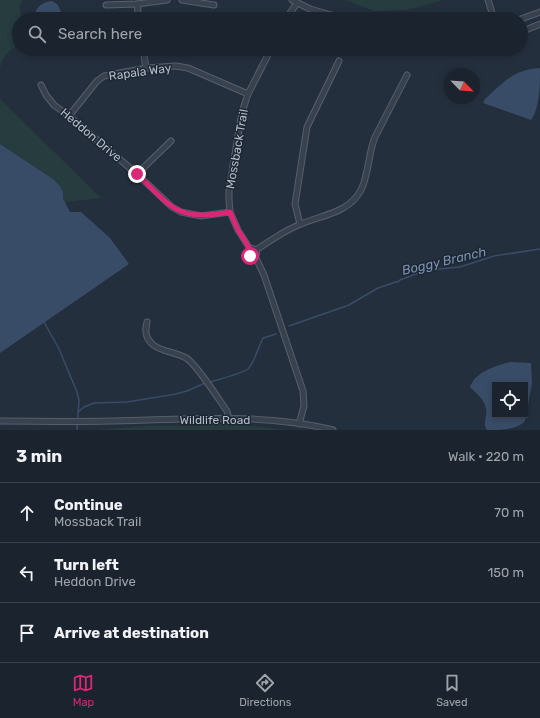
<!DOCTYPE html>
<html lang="en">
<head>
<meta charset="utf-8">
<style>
  :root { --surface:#1b232e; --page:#242b36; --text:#f1f3f6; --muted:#a0a4aa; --line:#39404a; --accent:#db2777 }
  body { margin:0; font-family:Rubik,sans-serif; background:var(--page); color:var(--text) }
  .controls { position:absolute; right:12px; bottom:12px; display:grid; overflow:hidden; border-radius:0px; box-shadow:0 2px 6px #0003 }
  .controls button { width:36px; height:36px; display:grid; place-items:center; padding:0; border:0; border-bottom:1px solid var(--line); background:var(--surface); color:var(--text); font:20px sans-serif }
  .compass { position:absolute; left:444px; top:68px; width:36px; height:36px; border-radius:50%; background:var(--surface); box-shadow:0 2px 6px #0003; rotate:115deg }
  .stop { position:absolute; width:12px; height:12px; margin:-9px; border:3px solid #db2777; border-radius:50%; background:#fff }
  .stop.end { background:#db2777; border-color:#fff; box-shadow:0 1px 4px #0008 }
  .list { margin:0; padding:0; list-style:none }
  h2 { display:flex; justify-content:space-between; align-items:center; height:52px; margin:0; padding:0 16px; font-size:17px }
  h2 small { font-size:13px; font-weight:400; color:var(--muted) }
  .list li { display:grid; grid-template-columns:26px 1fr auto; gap:12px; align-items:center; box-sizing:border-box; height:60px; padding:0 16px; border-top:1px solid var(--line) }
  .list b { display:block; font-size:15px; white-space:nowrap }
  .list p { margin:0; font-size:13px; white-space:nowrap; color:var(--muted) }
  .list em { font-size:13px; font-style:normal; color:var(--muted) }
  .icon { flex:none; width:22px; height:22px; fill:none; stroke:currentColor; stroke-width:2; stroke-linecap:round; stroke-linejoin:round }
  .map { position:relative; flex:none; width:540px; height:430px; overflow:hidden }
  .search { position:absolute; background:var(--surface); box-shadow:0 2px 6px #0003; left:12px; right:12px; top:12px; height:44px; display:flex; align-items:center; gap:10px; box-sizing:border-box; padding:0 14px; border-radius:22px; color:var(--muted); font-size:15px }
  .sheet { height:232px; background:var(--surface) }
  nav { display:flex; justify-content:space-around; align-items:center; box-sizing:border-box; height:56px; border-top:1px solid var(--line); background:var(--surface); font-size:11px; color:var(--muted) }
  nav a { display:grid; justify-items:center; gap:2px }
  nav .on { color:var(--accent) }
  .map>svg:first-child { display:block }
</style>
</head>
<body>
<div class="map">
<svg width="540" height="430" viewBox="0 0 540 430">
  <rect width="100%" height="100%" fill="#242f3e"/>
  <!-- green -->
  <g fill="#263c3f">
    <path d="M0 0H23L19 7 22 19H19V45C9 49 2 57 0 68Z"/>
    <path d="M345 0H444L406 10 374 11Z"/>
    <path d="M0 98V99L101 198 66 202 63 198V192L53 179 0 144Z"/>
    <path d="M224 423 288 430H99L143 426H198Z"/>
  </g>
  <!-- water -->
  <g fill="#394c67" fill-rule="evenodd">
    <path d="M52 1 58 5 64 19H34C35 8 41 2 52 1Z"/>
    <path d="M540 68C540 84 540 108 531 120L483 103 485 99C504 82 513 70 540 68Z"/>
    <path d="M0 144 53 179 60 186 63 192V198L70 212H81L110 238 129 264 0 353Z"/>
    <path d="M510 362 531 363 532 384 525 421C517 430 499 430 487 430 482 424 488 415 486 408 484 399 476 393 470 387 476 371 496 366 510 362ZM495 385H525V415H495Z"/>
  </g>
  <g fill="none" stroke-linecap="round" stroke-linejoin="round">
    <!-- stream -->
    <g stroke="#394c67" stroke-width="1.5">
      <path d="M44 322 59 349 77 392 79 400 77 430"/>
      <path d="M289 326 349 305 378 288 393 283 395 282H398L400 280 416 274 439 269 460 267 494 256 540 249"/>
      <path d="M210 382C217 380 247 372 249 368 255 360 258 348 263 338L276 334"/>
      <path d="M79 411 84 407 94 403 127 402 176 394 187 391 205 383"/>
    </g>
    <!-- minor casing -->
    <g stroke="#565f6c" stroke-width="7">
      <g id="minor">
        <path d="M182 0 214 5"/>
        <path d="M292 0 310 9 346 19"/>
        <path d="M488 0 494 19"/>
        <path d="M137 4 139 19"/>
        <path d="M106 5 137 4 167 0"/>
        <path d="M286 19 297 3"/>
        <path d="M521 19 540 12"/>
        <path d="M521 32 540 24"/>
        <path d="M143 49 146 68"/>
        <path d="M475 50 478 49"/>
        <path d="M41 85 46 95 54 105 69 116 137 174 172 207 181 212 201 216 230 212"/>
        <path d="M69 116 97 81 104 76 146 68 176 66 188 68 248 94"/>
        <path d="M137 174 171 141"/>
        <path d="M300 224 295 204 307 127 339 61"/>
        <circle cx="252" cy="253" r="4.5"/>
        <path d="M250 249 238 230 230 212 229 200V190L242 112 248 94 271 49"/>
        <path d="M256 250C270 241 285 230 301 224 322 215 349 213 361 190 369 174 368 154 375 137L407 75"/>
        <path d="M255 256 264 275 303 391 304 406 299 424"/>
        <path d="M147 322C145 331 145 337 152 344 161 352 176 352 186 358 196 363 219 400 227 411L229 419"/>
        <path d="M0 421C36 421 73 422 109 421 181 420 263 412 333 430"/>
      </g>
    </g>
    <!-- minor -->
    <use href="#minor" stroke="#38414e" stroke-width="5"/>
  </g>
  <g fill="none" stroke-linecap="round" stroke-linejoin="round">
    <!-- route -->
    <path stroke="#db2777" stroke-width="5" d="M137 174C172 208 178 222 230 212L238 230 250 249 248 253 250 256"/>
  </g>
  <g text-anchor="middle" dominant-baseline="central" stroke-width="3" stroke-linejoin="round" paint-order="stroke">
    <!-- street labels -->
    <g font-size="12" fill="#b4bcc9" stroke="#1d2633">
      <text transform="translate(140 72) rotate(-8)">Rapala Way</text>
      <text transform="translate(91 135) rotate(40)">Heddon Drive</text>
      <text transform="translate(237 149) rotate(-80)">Mossback Trail</text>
      <text x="215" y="420">Wildlife Road</text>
    </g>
    <!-- water labels -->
    <g font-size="13" font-style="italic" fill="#7c92b1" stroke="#1d2633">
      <text transform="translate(444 261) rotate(-13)">Boggy Branch</text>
    </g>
  </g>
</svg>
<div class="controls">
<button><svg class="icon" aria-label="locate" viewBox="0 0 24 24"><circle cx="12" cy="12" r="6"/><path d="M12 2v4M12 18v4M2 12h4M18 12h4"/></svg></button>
</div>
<svg class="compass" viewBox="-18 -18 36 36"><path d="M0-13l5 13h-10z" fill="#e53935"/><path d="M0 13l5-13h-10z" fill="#a0a4aa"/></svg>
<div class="stop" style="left:250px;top:256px"></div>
<div class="stop end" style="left:137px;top:174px"></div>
<div class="search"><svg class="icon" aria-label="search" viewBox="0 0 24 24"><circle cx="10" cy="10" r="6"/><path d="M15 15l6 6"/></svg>Search here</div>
</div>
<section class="sheet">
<h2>3 min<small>Walk · 220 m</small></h2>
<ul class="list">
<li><svg class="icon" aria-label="ahead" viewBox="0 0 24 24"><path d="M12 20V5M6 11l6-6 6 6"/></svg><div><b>Continue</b><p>Mossback Trail</p></div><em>70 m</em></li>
<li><svg class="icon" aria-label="left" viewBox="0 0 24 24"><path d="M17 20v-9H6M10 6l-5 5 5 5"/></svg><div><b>Turn left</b><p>Heddon Drive</p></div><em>150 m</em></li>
<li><svg class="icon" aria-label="arrive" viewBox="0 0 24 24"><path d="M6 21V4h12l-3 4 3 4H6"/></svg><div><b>Arrive at destination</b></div></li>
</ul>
</section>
<nav>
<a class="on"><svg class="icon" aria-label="map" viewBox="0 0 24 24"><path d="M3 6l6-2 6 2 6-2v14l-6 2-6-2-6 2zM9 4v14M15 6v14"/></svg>Map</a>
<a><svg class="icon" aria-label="directions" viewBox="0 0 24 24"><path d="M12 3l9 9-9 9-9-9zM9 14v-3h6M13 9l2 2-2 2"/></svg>Directions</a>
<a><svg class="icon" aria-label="saved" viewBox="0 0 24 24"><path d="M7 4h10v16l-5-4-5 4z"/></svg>Saved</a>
</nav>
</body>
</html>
